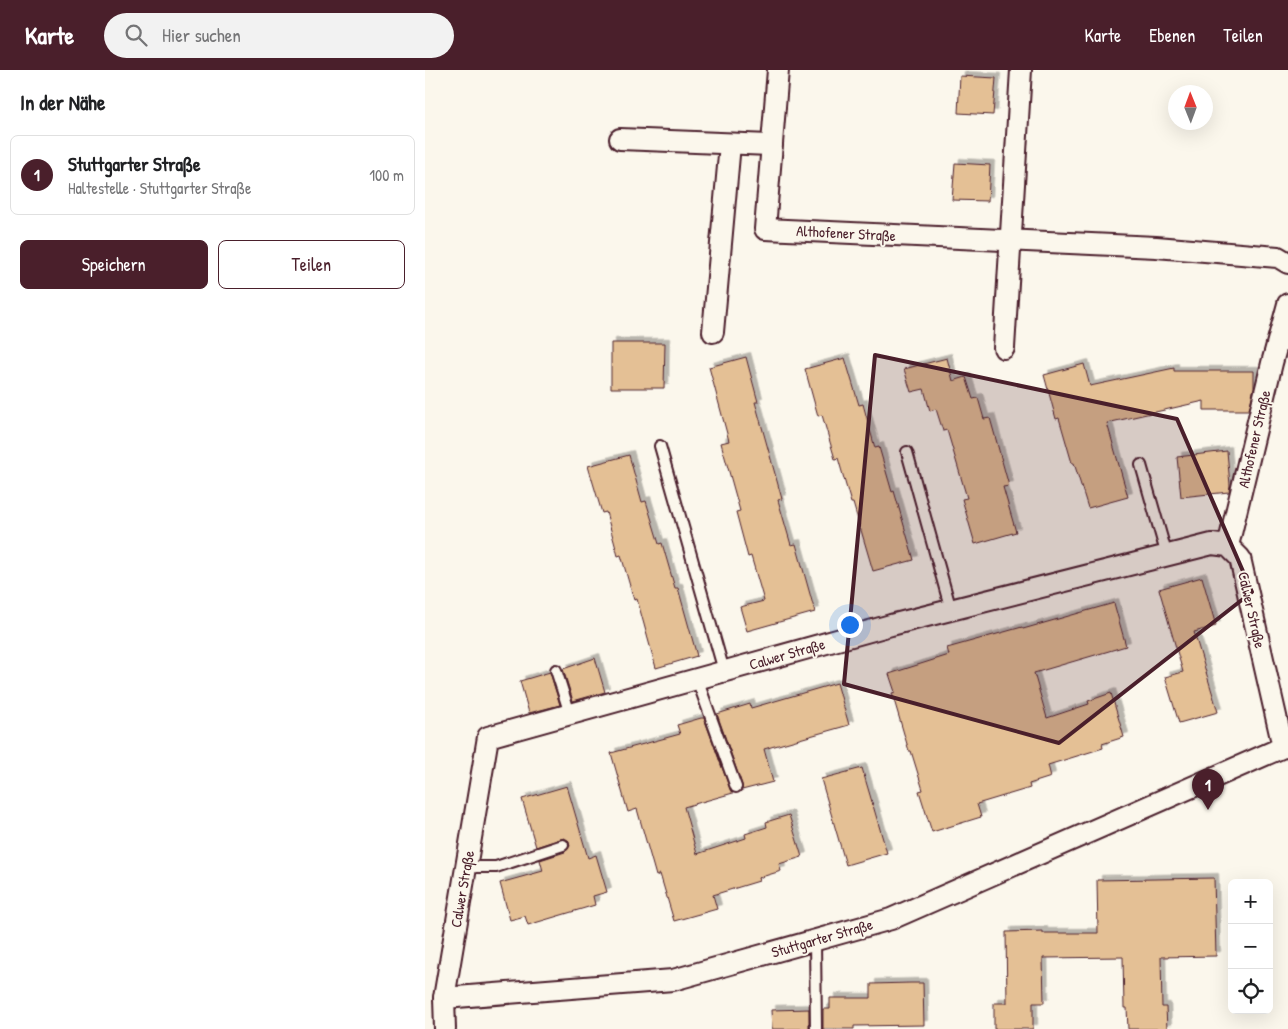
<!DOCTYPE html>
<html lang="de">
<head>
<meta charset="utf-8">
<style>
  :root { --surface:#fff; --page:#f2f2f2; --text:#202124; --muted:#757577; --line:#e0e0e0; --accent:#4a1f2b }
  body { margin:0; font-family:"Patrick Hand",sans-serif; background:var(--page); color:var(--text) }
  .controls { position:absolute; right:15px; bottom:15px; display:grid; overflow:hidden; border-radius:8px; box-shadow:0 5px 20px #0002 }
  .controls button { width:45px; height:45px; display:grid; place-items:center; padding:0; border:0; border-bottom:1px solid var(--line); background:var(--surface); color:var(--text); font:25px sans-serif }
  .compass { position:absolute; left:743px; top:15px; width:45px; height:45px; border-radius:50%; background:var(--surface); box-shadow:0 5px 20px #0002; rotate:359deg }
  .you { position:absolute; left:424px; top:554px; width:18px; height:18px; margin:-12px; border:4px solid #fff; border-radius:50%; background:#1a73e8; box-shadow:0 0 0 8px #1a73e833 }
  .badge { display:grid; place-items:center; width:32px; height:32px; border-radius:50%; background:var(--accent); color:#fff; font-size:16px; font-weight:700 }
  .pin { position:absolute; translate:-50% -41px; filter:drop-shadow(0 1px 2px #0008) }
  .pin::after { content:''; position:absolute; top:26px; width:18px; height:15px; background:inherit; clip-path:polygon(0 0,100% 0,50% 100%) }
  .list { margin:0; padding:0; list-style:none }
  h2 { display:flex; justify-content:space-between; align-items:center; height:65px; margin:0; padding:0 20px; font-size:21px }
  h2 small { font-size:16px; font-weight:400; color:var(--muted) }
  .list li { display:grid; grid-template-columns:32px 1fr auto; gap:15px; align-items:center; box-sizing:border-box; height:80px; margin:0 10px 10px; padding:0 10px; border:1px solid var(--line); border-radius:8px }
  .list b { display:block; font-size:19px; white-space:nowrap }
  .list p { margin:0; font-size:16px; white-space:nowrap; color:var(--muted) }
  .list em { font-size:16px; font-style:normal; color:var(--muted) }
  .actions { display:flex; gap:10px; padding:15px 20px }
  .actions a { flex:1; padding:11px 0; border:1px solid var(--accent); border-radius:8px; text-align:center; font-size:18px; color:var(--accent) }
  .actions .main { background:var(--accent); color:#fff }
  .icon { flex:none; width:28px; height:28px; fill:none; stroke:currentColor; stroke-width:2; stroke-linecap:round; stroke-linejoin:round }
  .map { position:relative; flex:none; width:863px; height:959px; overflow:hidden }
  header { display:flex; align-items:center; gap:30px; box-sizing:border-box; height:70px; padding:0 25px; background:var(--accent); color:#fff }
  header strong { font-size:24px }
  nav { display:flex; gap:28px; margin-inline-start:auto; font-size:18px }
  .search { width:350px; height:45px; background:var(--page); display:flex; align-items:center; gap:12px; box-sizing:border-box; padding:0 18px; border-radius:28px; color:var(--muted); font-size:19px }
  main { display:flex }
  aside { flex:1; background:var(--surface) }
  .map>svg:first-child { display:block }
</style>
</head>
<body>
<header>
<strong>Karte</strong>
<div class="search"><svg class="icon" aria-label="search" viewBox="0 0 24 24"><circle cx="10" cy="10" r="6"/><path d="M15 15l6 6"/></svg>Hier suchen</div>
<nav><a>Karte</a><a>Ebenen</a><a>Teilen</a></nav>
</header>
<main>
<aside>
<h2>In der Nähe<small></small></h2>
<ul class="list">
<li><span class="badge">1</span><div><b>Stuttgarter Straße</b><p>Haltestelle · Stuttgarter Straße</p></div><em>100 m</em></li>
</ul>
<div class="actions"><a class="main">Speichern</a><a>Teilen</a></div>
</aside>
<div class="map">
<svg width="863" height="959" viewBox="0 0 863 959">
  <defs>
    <filter id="shadow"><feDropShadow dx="4.5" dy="-4.5" stdDeviation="0" flood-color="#0004"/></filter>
  </defs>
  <rect width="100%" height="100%" fill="#fbf7ec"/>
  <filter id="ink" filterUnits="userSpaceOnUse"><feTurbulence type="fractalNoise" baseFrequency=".02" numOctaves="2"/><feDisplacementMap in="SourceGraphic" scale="10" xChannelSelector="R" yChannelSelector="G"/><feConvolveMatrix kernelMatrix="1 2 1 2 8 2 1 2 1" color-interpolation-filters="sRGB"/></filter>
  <g filter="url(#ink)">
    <!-- building -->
    <g fill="#e4c095" stroke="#4a1f2b" filter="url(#shadow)">
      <path d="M535 6 571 8 568 45 533 43Z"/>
      <path d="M530 93 565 95 563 131 527 130Z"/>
      <path d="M186 273H240L239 318H186Z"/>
      <path d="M321 287 333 332H330L357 429 353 430 366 475 371 474 390 542 322 561 315 537 339 531 326 486 323 487 311 442 315 441 296 373 304 371 284 297Z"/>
      <path d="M420 288 434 335 438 334 450 378 454 377 467 422 469 421 489 490 448 501 428 433H426L413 388 410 389 397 345 393 346 380 299Z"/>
      <path d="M522 288 528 311 541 307 548 329 553 328 559 349 565 348 584 416 578 417 591 462 550 474 537 429 542 428 522 360 518 361 511 339 505 341 499 319 486 322 479 299Z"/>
      <path d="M659 294 665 316 749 298V301H829V317L824 340H779V331L682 353 703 427 663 438 649 393H647L634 348 631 349 619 305Z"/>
      <path d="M802 381 805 415 804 422 756 427 752 387Z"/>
      <path d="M204 385 217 432 221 431 234 474 237 473 250 518H253L272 586 231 598 212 529 209 530 196 485 193 486 181 442 177 443 163 396Z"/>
      <path d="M777 507 791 556 769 562 793 642 754 653 740 607 758 602 734 519Z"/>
      <path d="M689 533 701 576 609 603 622 648 664 634 663 631 686 623 699 667 677 674 678 678 623 695 626 707 604 714 605 718 552 734 556 747 507 762 494 721 498 720 486 681H484L467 623 470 622 464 604 524 585 522 578 597 557 598 559Z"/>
      <path d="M170 588 180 622 148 631 138 599Z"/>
      <path d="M125 602 135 635 104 643 95 611Z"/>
      <path d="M412 613 424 655 339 679 348 712 317 720V715L292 644 325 634 326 638Z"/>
      <path d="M276 648H279L305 719 308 723 259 737 272 784 321 768 320 764 342 757 341 752 364 745 377 787 354 794 356 801 333 808 334 811 288 825 292 839 249 851 235 804 231 806 212 739 203 742 186 683 255 664 252 655Z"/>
      <path d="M437 698 462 783 421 795 396 709Z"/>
      <path d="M142 716 163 788 171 785 182 822 168 826 170 835 103 855 100 846 85 850 75 813 118 801 115 790 140 782 145 776 143 770 139 768 111 777 97 729Z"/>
      <path d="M789 808 791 886 736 887 737 937H741L742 959H703L702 938H699L698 887 618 888 619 933H608V959H569V933H582L581 862 618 861V863H673L672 810Z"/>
      <path d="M485 913H498L499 955 429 956V959H398V939H405V928H446V914Z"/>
      <path d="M384 939V959H347L346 940Z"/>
    </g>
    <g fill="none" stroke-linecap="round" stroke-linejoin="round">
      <!-- lane casing -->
      <g stroke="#4a1f2b" stroke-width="14">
        <g id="lane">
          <path d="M235 376 299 601"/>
          <path d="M482 382 526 540"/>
          <path d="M716 395 742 486"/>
          <path d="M131 600 145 644"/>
          <path d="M272 609 311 717"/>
          <path d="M41 797H71L138 775"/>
          <path d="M390 870 391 959"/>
        </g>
      </g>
      <!-- street casing -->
      <g stroke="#4a1f2b" stroke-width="24">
        <g id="street">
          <path d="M353 0 340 159 731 177 853 187 863 193"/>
          <path d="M195 69 347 75"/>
          <path d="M288 262 305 74"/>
          <path d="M579 278 596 0"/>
          <path d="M803 476 847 293 863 234"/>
          <path d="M19 928 248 910 466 849 863 675"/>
          <path d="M20 959 19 928 63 667 466 555 787 474 803 476 815 488 858 677"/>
        </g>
      </g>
      <!-- lane -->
      <use href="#lane" stroke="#fbf7ec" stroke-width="10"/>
      <!-- street -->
      <use href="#street" stroke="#fbf7ec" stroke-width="20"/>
    </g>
  </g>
  <!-- marked area -->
  <path fill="#4a1f2b" fill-opacity="0.2" stroke="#4a1f2b" stroke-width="4" stroke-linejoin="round" d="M450 285 752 349 827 522 634 673 419 614Z"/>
  <g text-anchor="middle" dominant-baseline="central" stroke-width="4" stroke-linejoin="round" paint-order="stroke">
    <!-- street labels -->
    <g font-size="15" fill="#4a1f2b" stroke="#fbf7ec">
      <text transform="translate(421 163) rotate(3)">Althofener Straße</text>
      <text transform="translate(829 369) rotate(-77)">Althofener Straße</text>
      <text transform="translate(827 540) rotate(77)">Calwer Straße</text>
      <text transform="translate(362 584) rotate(-16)">Calwer Straße</text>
      <text transform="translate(37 819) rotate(-80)">Calwer Straße</text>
      <text transform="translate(397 868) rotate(-16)">Stuttgarter Straße</text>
    </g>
  </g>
</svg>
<div class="controls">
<button>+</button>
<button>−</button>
<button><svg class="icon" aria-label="locate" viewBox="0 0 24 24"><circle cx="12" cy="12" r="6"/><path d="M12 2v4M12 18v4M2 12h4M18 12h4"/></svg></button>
</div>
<svg class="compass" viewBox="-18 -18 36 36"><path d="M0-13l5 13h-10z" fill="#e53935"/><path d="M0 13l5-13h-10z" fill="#757577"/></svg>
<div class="you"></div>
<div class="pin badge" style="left:783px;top:740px">1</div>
</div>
</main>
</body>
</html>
